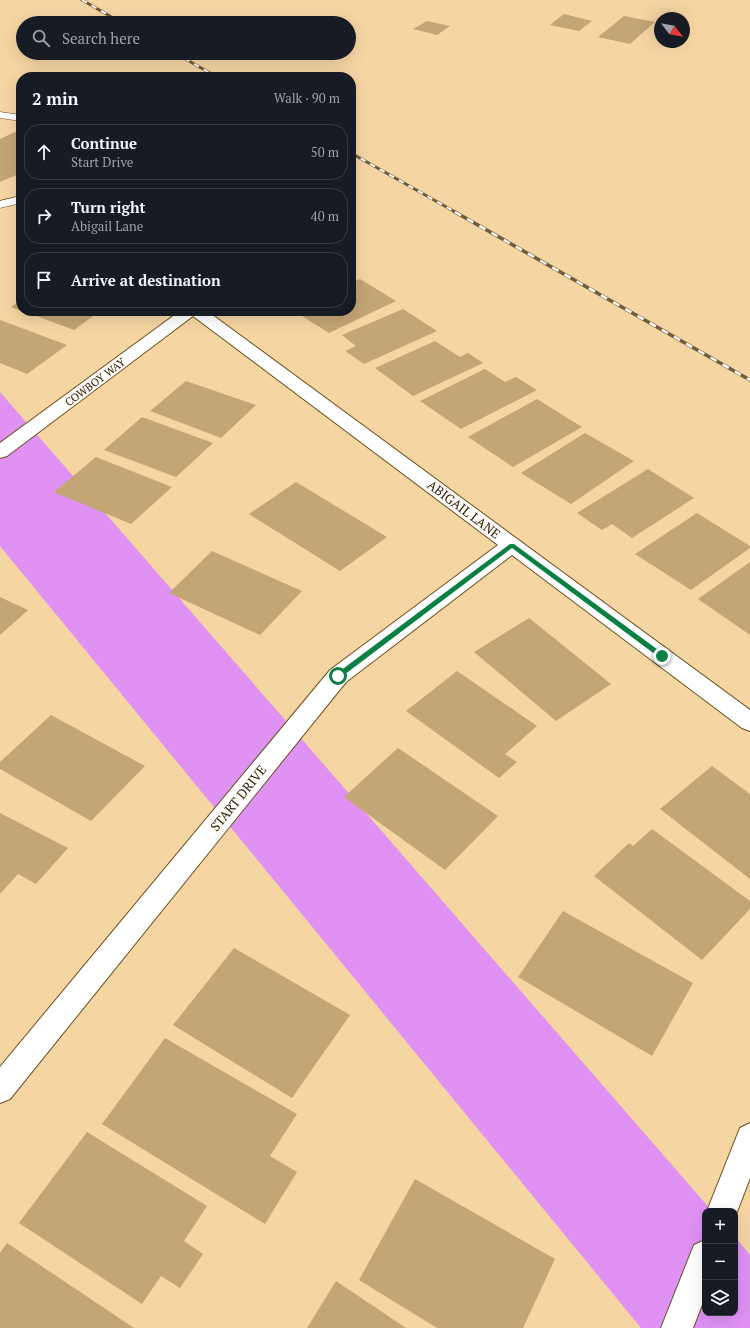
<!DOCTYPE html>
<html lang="en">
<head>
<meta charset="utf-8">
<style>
  :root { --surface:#171b24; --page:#20242c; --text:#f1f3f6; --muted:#9ea1a6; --line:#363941 }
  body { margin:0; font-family:"PT Serif",serif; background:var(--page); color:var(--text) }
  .controls { position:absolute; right:12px; bottom:12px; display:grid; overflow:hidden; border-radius:8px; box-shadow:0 4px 16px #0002 }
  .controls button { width:36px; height:36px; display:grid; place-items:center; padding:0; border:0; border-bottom:1px solid var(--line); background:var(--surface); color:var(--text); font:20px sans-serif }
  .compass { position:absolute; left:654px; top:12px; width:36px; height:36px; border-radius:50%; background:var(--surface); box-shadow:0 4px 16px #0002; rotate:121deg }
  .stop { position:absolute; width:12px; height:12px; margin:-9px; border:3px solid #0b8043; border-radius:50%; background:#fff }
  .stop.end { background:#0b8043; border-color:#fff; box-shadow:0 1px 4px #0008 }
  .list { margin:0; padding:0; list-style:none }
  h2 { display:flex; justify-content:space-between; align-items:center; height:52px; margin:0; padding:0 16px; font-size:17px }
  h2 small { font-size:13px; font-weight:400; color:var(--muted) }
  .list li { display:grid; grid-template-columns:26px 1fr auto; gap:12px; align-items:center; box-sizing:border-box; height:56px; margin:0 8px 8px; padding:0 8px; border:1px solid var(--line); border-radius:16px }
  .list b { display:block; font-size:15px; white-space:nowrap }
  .list p { margin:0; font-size:13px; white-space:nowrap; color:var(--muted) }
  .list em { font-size:13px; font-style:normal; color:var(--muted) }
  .icon { flex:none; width:22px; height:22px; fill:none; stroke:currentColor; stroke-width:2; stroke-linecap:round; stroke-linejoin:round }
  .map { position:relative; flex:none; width:750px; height:1328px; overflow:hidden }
  .search { position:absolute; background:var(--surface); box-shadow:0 4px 16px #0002; left:16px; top:16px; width:340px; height:44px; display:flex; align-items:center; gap:10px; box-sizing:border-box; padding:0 14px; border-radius:22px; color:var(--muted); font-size:15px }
  .panel { position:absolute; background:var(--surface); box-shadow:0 4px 16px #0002; left:16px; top:72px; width:340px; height:244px; border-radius:16px }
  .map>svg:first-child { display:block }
</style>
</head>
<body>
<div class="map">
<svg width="750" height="1328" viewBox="0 0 750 1328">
  <rect width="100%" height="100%" fill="#f5d5a2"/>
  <!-- green -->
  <path fill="#df92f4" d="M0 392 712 1211H705V1313H735V1237L750 1255V1328H641L0 546Z"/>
  <!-- building -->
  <g fill="#c4a574">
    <path d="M564 14 592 21 579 31 550 25Z"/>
    <path d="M624 16 655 22 630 44 598 37Z"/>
    <path d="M427 21 450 26 437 35 413 29Z"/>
    <path d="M15 132 21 135V173L0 182V139Z"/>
    <path d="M360 279 396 301 329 333 294 311H351V283Z"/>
    <path d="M21 300V311L11 307Z"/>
    <path d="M403 309 437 331 364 364 345 351 356 346 342 335Z"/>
    <path d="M23 311H100L74 330Z"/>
    <path d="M0 320 67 345 27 374 0 363Z"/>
    <path d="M435 341 460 357 468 353 483 363 413 396 375 368Z"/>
    <path d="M485 369 505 382 516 377 537 390 461 429 420 401Z"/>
    <path d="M186 381 256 405 221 438 150 411Z"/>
    <path d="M537 399 582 427 513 467 468 437Z"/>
    <path d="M142 417 213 443 176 477 104 450Z"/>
    <path d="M585 433 634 461 571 504 521 473Z"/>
    <path d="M96 457 172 487 131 524 54 492Z"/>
    <path d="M648 469 694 498 632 538 612 524 602 530 577 513Z"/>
    <path d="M296 482 387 537 340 571 249 514Z"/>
    <path d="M697 513 750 546V548L691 590 635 554Z"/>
    <path d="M212 551 302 591 260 635 169 593Z"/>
    <path d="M750 562V635L698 599Z"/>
    <path d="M0 597 28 610 0 635Z"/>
    <path d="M529 618 611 684 556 721 474 652Z"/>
    <path d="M457 671 537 726 505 754 517 762 499 778 406 711Z"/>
    <path d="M51 715 145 766 91 821 0 769V762Z"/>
    <path d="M398 748 498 816 445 870 344 797Z"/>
    <path d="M712 766 750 794V879L660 809Z"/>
    <path d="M0 813 68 848 36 884 18 874 0 894Z"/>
    <path d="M652 829 750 901V909L702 960 594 876 629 843 633 846Z"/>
    <path d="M563 911 693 983 652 1056 518 977Z"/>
    <path d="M234 948 350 1015 292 1098 173 1025Z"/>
    <path d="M165 1038 297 1114 270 1156 297 1172 265 1224 102 1124Z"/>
    <path d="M87 1132 207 1206 184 1241 203 1254 180 1288 161 1276 142 1304 19 1223Z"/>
    <path d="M415 1179 555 1259 523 1328H437L359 1280Z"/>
    <path d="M7 1243 134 1328H0V1253Z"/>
    <path d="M336 1281 406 1328H307Z"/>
  </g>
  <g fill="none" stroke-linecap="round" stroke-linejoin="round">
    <!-- service casing -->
    <g stroke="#6b4f1e" stroke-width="1">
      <g id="service">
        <path d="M0 112 21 115V121L0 118Z"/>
        <path d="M21 196V203L0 208V201Z"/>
      </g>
    </g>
    <!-- minor casing -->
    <g stroke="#6b4f1e" stroke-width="2">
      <g id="minor">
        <path d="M180 311H207L750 710V731L742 728 512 555 346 682 10 1099 0 1103V1067L330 670 498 545 193 316 7 456 0 458V443Z"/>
        <path d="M750 1123V1178L735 1217V1211H707L740 1128Z"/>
        <path d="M705 1240V1297L693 1328H661L694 1245Z"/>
      </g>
    </g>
    <!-- service -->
    <use href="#service" fill="#fff" fill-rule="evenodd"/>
    <!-- minor -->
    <use href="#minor" fill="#fff" fill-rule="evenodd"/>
    <!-- rail-far1 casing -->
    <g stroke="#705d3e" stroke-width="3">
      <g id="rail-far1">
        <path d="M82 0 122 23"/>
        <path d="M175 53 217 77"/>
        <path d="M351 153 457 213"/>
      </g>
    </g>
    <!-- rail casing -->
    <g stroke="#705d3e" stroke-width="3.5">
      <path id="rail" d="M455 212 750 380"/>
    </g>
    <!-- rail-far1 -->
    <use href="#rail-far1" stroke="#fefbf6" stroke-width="2" stroke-dasharray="5.5" stroke-linecap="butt"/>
    <!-- rail -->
    <use href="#rail" stroke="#fefbf6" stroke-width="2.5" stroke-dasharray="7" stroke-linecap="butt"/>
  </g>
  <!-- route -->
  <path fill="#0b8043" d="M510 544H514L665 655V658H660L512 548 340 678H336V674Z"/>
  <g text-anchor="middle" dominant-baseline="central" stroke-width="4" stroke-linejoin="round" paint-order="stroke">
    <!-- far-street labels -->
    <g font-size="11" fill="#281c08" stroke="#fefbf6">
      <text transform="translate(95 382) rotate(-37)">COWBOY WAY</text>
    </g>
    <!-- street labels -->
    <g font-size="13" fill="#281c08" stroke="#fefbf6">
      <text transform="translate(464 509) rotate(37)">ABIGAIL LANE</text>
      <text transform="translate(238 798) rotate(-51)">START DRIVE</text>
    </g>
  </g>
</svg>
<div class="controls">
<button>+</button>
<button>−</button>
<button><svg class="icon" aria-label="layers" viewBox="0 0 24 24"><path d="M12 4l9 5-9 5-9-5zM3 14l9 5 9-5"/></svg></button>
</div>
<svg class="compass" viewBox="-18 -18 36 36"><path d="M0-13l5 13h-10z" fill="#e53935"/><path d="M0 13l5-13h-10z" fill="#9ea1a6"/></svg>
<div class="stop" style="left:338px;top:676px"></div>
<div class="stop end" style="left:662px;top:656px"></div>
<div class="search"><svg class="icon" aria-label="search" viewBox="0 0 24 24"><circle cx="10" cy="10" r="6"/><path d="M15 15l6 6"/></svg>Search here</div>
<section class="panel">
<h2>2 min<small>Walk · 90 m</small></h2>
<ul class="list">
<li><svg class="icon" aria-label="ahead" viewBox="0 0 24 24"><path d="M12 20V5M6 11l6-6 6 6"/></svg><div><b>Continue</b><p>Start Drive</p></div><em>50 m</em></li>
<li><svg class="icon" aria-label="right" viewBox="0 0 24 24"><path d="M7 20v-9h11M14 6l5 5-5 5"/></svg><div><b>Turn right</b><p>Abigail Lane</p></div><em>40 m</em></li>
<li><svg class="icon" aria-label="arrive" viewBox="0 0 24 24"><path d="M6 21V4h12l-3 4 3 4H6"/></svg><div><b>Arrive at destination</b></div></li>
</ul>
</section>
</div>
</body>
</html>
